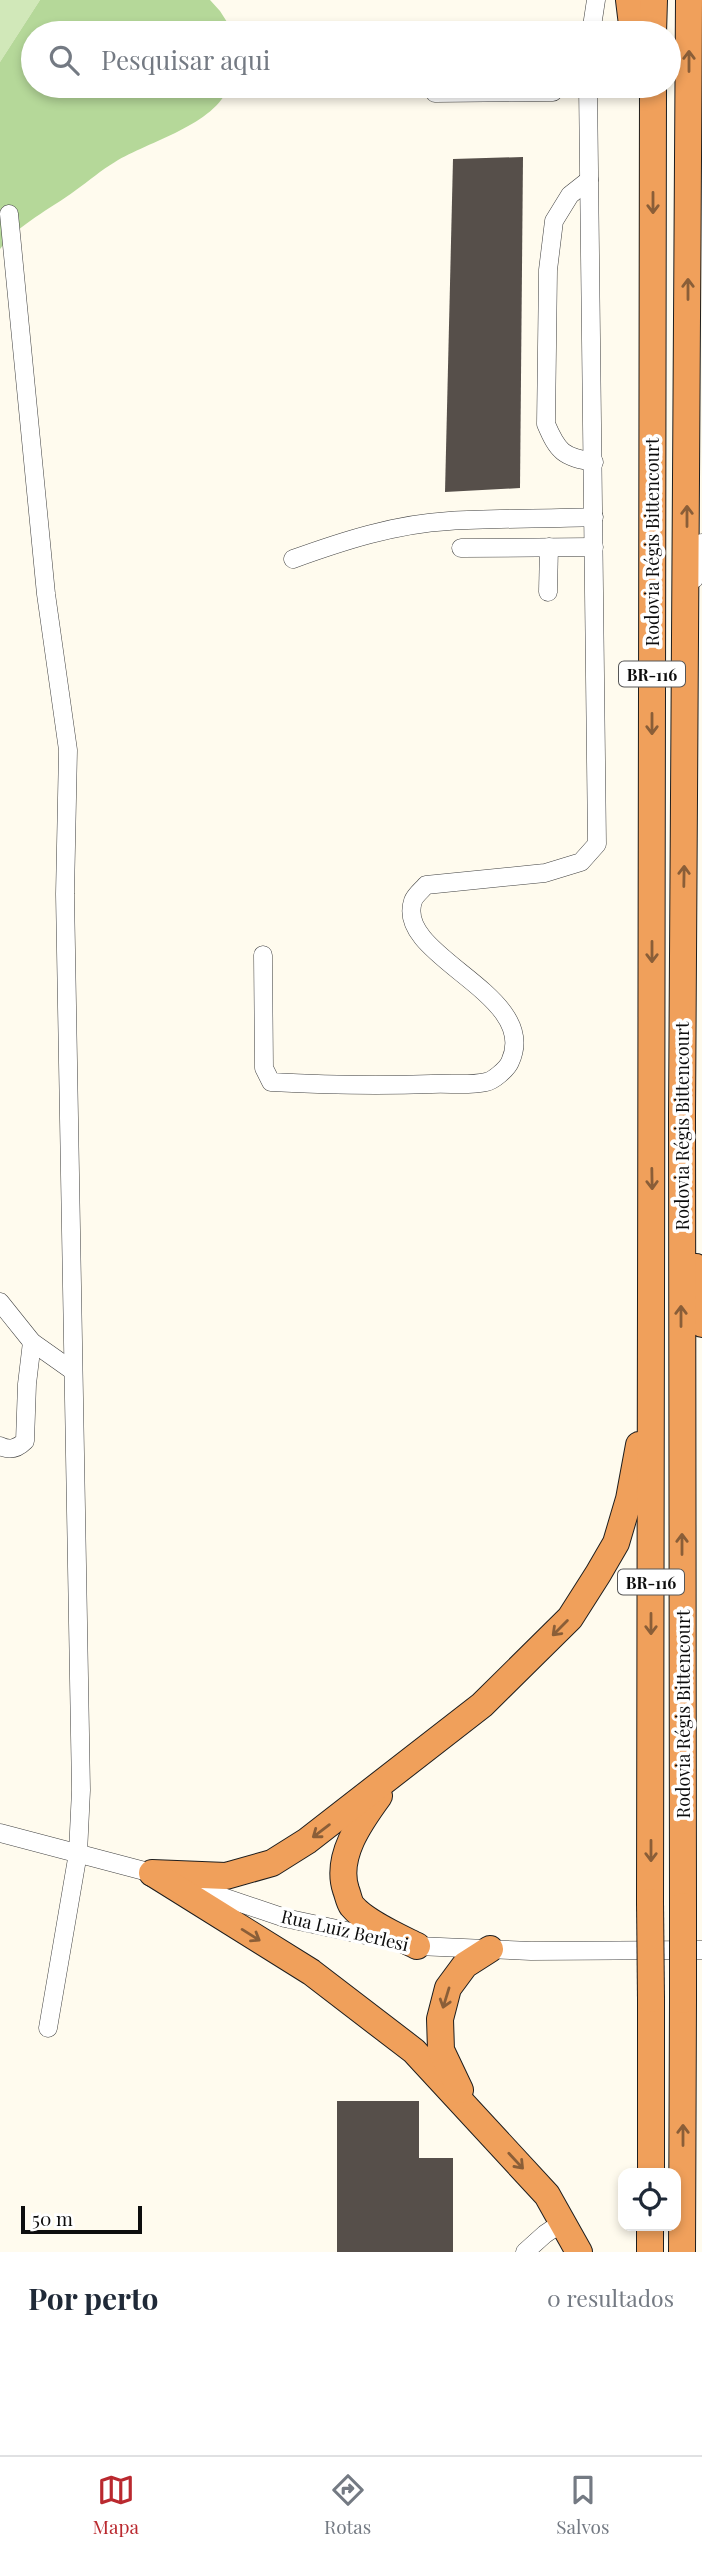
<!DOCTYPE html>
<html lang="pt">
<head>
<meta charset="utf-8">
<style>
  :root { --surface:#fff; --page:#f2f2f3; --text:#1f2937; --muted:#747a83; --line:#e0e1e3; --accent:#ba292f }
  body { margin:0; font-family:"Playfair Display",serif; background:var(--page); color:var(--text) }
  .controls { position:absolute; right:21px; bottom:21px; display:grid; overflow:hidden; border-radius:14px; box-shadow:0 4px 10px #0003 }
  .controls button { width:63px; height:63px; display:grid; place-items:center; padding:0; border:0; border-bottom:2px solid var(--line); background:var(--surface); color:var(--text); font:35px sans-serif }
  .scale { position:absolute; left:21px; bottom:18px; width:121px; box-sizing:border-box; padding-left:7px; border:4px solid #0d0d0d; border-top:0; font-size:19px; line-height:24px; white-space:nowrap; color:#0d0d0d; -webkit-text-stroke:5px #fff; paint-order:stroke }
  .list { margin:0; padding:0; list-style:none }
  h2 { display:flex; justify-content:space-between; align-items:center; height:91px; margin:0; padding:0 28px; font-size:30px }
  h2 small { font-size:23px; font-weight:400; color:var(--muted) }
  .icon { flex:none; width:38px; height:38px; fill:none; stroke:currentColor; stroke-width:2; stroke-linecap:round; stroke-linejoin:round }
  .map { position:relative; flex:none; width:702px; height:2252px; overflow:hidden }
  .search { position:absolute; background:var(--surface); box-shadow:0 4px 10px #0003; left:21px; right:21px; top:21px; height:77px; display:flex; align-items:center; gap:18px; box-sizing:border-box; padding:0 24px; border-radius:38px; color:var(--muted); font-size:26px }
  .sheet { height:203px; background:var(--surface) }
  nav { display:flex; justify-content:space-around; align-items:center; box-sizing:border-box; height:98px; border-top:2px solid var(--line); background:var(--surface); font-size:19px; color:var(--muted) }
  nav a { display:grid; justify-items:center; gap:4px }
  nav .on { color:var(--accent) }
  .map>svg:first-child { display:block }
</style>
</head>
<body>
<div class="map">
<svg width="702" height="2252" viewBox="0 0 702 2252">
  <rect width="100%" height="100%" fill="#fffbee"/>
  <!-- green -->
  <path fill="#d1e8b9" d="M0 0H40L0 62Z"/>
  <!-- forest -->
  <path fill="#b5d899" d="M40 0H210L220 11 234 33H33V86H229C215 125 149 141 115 162 101 170 89 181 76 190 49 210 20 223 0 249V62Z"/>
  <!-- building -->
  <g fill="#564f4a">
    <path d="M523 157 520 488 445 492 453 159Z"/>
    <path d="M337 2101H419V2158H453V2252H337Z"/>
  </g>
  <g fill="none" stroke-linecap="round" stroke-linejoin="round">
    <!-- minor casing -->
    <g stroke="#404040" stroke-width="19">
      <g id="minor">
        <path d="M591 33 596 0"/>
        <path d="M435 93 553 92"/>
        <path d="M589 180 570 195 554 221 548 270 546 424C558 452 563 457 594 462"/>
        <path d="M9 214 46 594 68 750 65 894 81 1790 78 1853 48 2028"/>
        <path d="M461 548 594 547"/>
        <path d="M293 559C343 541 395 524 449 521 497 518 546 519 594 517"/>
        <path d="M694 579 702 543"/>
        <path d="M548 592 549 547"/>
        <path d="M263 955 264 1068 271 1082C325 1085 379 1086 432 1084 449 1083 469 1086 486 1082 493 1081 507 1069 510 1062 542 994 394 957 413 901 415 895 422 890 426 885L545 873 581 862 597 844 588 86"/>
        <path d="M0 1302 32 1342 73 1371"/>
        <path d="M0 1446C10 1451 18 1448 25 1441L27 1384 32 1342"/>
        <path d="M0 1833 152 1873 285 1918 417 1946 531 1951 702 1950"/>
        <path d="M525 2252 545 2234 563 2222 564 2231"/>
      </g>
    </g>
    <!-- highway casing -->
    <g stroke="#1e1e1e" stroke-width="28">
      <g id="highway">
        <path d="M629 0 633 33"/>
        <path d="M653 33 654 0"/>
        <path d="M696 1267 702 1324"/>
        <path d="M379 1796C360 1822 335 1857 346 1890 348 1895 349 1902 352 1906 365 1922 399 1937 417 1946"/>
        <path d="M152 1873 226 1876 272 1863 307 1841 482 1705 570 1618 598 1574 616 1543 629 1499 639 1445"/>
        <path d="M154 1874 311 1972 414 2051 547 2195 579 2252"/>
        <path d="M650 1902 653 86"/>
        <path d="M683 1906 682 1115 689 0"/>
        <path d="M460 2090 441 2050 440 2019 448 1988 465 1965 490 1949"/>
        <path d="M651 2173V1999"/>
        <path d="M650 2252V2226"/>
        <path d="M682 2252 683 2000"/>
      </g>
    </g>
    <!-- minor -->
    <use href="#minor" stroke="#fff" stroke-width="18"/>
    <!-- highway -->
    <use href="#highway" stroke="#f0a05b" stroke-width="26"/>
    <!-- highway-bridge casing -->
    <g stroke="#1e1e1e" stroke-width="28" stroke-linecap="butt">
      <g id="highway-bridge">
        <path d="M650 1902 651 1999"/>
        <path d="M683 2000V1906"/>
      </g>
    </g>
    <!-- highway-bridge -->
    <use href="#highway-bridge" stroke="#f0a05b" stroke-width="26"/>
  </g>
  <!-- one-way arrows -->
  <defs><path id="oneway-shaft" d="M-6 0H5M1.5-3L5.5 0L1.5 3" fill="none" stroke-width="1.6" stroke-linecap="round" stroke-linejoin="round" transform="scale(1.75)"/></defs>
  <g stroke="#8a5e38">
    <use href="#oneway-shaft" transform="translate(689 61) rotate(-90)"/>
    <use href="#oneway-shaft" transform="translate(653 203) rotate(90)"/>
    <use href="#oneway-shaft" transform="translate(688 289) rotate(-90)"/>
    <use href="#oneway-shaft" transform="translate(687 516) rotate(-90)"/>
    <use href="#oneway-shaft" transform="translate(652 724) rotate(90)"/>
    <use href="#oneway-shaft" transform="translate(684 876) rotate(-89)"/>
    <use href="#oneway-shaft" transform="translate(652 952) rotate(90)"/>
    <use href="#oneway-shaft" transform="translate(652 1179) rotate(89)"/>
    <use href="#oneway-shaft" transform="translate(681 1316) rotate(-90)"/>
    <use href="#oneway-shaft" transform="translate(682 1544) rotate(-90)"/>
    <use href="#oneway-shaft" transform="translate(651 1624) rotate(90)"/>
    <use href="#oneway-shaft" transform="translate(560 1628) rotate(135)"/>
    <use href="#oneway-shaft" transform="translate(321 1831) rotate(143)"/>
    <use href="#oneway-shaft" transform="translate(651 1851) rotate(90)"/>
    <use href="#oneway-shaft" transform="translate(251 1935) rotate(32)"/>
    <use href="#oneway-shaft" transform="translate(446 1998) rotate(107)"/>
    <use href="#oneway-shaft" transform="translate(683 2135) rotate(-90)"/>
    <use href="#oneway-shaft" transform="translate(516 2161) rotate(47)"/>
  </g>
  <g text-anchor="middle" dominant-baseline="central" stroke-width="7" stroke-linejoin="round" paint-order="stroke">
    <!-- shield labels -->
    <g fill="#fff" stroke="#565656" stroke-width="2">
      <rect x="619" y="661.5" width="66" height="25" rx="5"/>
      <rect x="618" y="1569.5" width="66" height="25" rx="5"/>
    </g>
    <g font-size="16" font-weight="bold" fill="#0d0d0d">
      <text x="652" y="674">BR-116</text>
      <text x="651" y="1582">BR-116</text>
    </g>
    <!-- street labels -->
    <g font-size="18" fill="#0d0d0d" stroke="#fff">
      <text transform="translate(652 542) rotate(-90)">Rodovia Régis Bittencourt</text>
      <text transform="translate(682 1126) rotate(-90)">Rodovia Régis Bittencourt</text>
      <text transform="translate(683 1714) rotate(-90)">Rodovia Régis Bittencourt</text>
      <text transform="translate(345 1930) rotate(13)">Rua Luiz Berlesi</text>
    </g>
  </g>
</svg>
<div class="controls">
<button><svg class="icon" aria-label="locate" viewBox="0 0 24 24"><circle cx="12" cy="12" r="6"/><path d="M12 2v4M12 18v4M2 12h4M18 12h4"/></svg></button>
</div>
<div class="scale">50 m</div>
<div class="search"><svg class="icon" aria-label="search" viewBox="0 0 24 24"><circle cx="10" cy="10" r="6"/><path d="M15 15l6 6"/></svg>Pesquisar aqui</div>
</div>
<section class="sheet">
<h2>Por perto<small>0 resultados</small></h2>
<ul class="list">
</ul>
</section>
<nav>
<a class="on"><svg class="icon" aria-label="map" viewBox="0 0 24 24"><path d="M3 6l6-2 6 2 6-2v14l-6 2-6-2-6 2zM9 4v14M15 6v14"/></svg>Mapa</a>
<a><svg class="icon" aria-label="directions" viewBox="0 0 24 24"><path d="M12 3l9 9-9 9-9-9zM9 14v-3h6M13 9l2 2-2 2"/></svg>Rotas</a>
<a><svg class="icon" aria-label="saved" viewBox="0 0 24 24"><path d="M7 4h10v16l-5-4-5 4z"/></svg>Salvos</a>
</nav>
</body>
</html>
